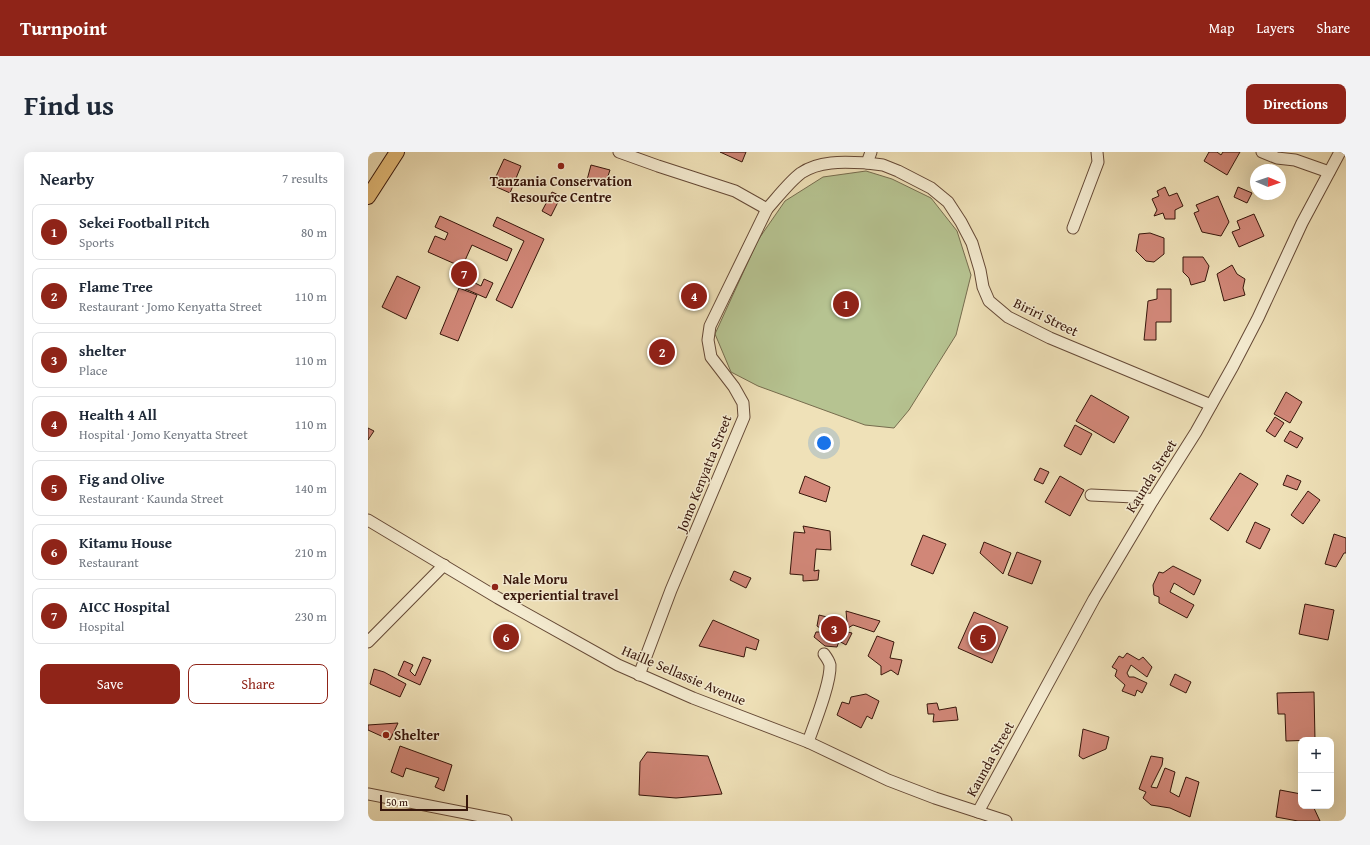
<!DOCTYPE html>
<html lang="en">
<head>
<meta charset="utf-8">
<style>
  :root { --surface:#fff; --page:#f2f2f3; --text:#1f2937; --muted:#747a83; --line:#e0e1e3; --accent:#8f2418 }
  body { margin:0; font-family:"Gentium Book Plus",serif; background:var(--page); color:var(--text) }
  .controls { position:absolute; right:12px; bottom:12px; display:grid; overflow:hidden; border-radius:8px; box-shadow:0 4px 16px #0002 }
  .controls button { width:36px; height:36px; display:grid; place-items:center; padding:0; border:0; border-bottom:1px solid var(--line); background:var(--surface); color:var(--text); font:20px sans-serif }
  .compass { position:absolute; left:882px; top:12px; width:36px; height:36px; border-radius:50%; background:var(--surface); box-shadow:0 4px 16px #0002; rotate:92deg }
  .scale { position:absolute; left:12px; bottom:10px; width:88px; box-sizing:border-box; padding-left:4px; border:2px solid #37160b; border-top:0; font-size:11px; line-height:14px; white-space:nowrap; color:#37160b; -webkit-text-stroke:3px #f5ecd1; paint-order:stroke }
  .you { position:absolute; left:456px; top:291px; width:14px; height:14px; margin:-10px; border:3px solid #fff; border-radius:50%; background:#1a73e8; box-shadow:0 0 0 6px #1a73e833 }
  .badge { display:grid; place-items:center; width:26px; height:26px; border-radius:50%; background:var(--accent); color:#fff; font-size:13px; font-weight:700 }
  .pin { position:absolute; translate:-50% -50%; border:2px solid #fff; box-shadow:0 1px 4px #0006 }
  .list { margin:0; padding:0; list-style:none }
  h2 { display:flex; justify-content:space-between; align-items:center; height:52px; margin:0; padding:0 16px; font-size:17px }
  h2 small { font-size:13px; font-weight:400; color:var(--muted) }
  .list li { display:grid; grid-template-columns:26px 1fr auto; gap:12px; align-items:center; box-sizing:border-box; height:56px; margin:0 8px 8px; padding:0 8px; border:1px solid var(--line); border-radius:8px }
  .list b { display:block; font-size:15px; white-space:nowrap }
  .list p { margin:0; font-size:13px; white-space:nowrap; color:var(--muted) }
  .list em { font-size:13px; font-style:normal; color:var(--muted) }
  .actions { display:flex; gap:8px; padding:12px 16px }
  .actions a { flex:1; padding:9px 0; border:1px solid var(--accent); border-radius:8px; text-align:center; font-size:14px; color:var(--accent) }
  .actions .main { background:var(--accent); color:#fff }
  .map { position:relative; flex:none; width:978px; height:669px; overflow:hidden; border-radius:8px }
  header { display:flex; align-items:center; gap:24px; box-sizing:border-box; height:56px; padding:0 20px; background:var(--accent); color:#fff }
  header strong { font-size:19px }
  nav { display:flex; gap:22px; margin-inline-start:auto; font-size:14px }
  .intro { display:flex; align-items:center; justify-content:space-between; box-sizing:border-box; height:96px; padding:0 24px }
  h1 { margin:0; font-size:28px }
  .button { padding:10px 18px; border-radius:8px; background:var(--accent); color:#fff; font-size:14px; font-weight:700 }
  main { display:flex; gap:24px; padding:0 24px }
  aside { flex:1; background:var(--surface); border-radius:8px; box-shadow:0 4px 16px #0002 }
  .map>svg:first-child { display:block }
</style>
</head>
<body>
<header>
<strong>Turnpoint</strong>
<nav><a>Map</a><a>Layers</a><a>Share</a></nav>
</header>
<div class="intro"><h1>Find us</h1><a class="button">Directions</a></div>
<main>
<aside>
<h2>Nearby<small>7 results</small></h2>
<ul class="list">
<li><span class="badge">1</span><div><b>Sekei Football Pitch</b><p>Sports</p></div><em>80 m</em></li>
<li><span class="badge">2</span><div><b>Flame Tree</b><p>Restaurant · Jomo Kenyatta Street</p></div><em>110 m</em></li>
<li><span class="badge">3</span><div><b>shelter</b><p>Place</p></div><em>110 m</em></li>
<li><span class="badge">4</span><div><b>Health 4 All</b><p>Hospital · Jomo Kenyatta Street</p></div><em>110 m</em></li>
<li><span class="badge">5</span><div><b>Fig and Olive</b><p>Restaurant · Kaunda Street</p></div><em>140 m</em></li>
<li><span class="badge">6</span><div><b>Kitamu House</b><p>Restaurant</p></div><em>210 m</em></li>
<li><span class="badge">7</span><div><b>AICC Hospital</b><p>Hospital</p></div><em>230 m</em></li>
</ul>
<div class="actions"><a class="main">Save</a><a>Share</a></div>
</aside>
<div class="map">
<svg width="978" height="669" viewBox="0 0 978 669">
  <rect width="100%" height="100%" fill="#efe1b8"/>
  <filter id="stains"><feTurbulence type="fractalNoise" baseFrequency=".005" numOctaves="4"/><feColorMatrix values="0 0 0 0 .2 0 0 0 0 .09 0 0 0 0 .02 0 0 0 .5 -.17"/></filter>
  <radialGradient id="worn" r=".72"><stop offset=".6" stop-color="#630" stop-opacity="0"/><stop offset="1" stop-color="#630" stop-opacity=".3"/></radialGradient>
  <!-- green -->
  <path fill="#b6c391" stroke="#766c4e" d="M498 19 524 27 563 46 589 79 603 123 588 183 541 258 526 276 497 273 390 234 363 220 347 182 390 88 417 49 455 25Z"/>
  <!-- building -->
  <g fill="#d18778" stroke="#37160b">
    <path d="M352 0H378L374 10Z"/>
    <path d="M841 0H849L853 3 855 0H872L859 23 836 9Z"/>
    <path d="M136 7 153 14 142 41 124 33Z"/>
    <path d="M223 13 242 18 237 33 219 28Z"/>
    <path d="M797 35 801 44 809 41 815 54 807 58V67H797L795 61 786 64 789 58 784 47 791 44 789 39Z"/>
    <path d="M870 35 884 41 879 51 866 45Z"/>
    <path d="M184 40 193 44 183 64 174 59Z"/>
    <path d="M850 44 861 70 853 84 834 80 826 61 831 59 828 53Z"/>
    <path d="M886 62 896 84 871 95 864 80 872 77 869 69Z"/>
    <path d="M72 64 144 97 139 109 104 93 94 115 60 100 67 84 77 88 80 81 67 75Z"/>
    <path d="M129 65 176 87 144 156 128 148 156 89 125 74Z"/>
    <path d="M782 81 796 86V102L786 110 778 109 768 99 771 82Z"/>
    <path d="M815 105H835L841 114 837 129 823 133 821 126 815 120Z"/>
    <path d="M864 113 869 122 877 127 875 136 877 143 856 149 849 122Z"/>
    <path d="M29 124 52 135 38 167 14 155Z"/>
    <path d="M97 126 113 134 116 127 125 131 118 146 93 135Z"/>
    <path d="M91 136 109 143 90 189 72 182Z"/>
    <path d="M789 137H803V170H788V188H776L780 149 789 147Z"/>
    <path d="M918 240 934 250 922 271 906 262Z"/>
    <path d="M723 243 761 265 746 291 708 269Z"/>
    <path d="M907 265 916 271 907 285 898 279Z"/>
    <path d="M707 273 724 282 713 303 696 294Z"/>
    <path d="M0 276 6 279 0 288Z"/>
    <path d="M922 279 935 286 929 296 916 289Z"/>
    <path d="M672 316 681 320 675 332 666 328Z"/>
    <path d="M872 321 890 332 860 379 842 367Z"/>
    <path d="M919 323 933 329 929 338 915 333Z"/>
    <path d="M437 324 462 335 458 350 431 341Z"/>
    <path d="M692 324 716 338 702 364 677 350Z"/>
    <path d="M940 339 952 348 935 372 923 363Z"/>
    <path d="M887 370 902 377 892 397 878 390Z"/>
    <path d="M435 374 462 379 463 398 448 397 446 419 451 418 450 428 435 429V423L422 422 426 380 437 381Z"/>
    <path d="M966 382 978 386V401H976L968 415 957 412Z"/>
    <path d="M555 383 578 392 565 422 543 413Z"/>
    <path d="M616 390 643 401 635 422 612 401Z"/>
    <path d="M649 400 673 409 664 432 640 423Z"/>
    <path d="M805 414 833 428 826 443 806 431 802 440 826 453 819 466 791 451V445L786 443 785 433 791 420 795 421Z"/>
    <path d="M366 419 383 426 378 436 362 428Z"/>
    <path d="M937 452 966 458 960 488 931 482Z"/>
    <path d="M478 459 512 469 506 480 485 473 475 479 484 481 478 493 471 489 469 495 457 494 446 485 448 480H458L449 474 451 463 479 470Z"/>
    <path d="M606 460 640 475 624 511 590 496Z"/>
    <path d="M345 468 391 488 388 498 378 495 376 505 331 494Z"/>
    <path d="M509 484 526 490 522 506 534 508 530 523 523 518 513 523V514L500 504Z"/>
    <path d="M759 501 771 508 775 505 784 515 779 525 763 513 759 521 761 525H766L779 531 774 541 769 538 767 544 754 539 757 533 747 524 749 518 744 515 751 504 755 506Z"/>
    <path d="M55 505 63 508 52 533 30 523 36 509 45 513 42 519 47 524Z"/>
    <path d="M6 517 16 520 38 532 32 545 2 532Z"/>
    <path d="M807 522 823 530 818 541 802 533Z"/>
    <path d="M946 540 947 588 918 589 917 562H910L909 541Z"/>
    <path d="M498 542 511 549 504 567 499 564 493 576 469 563 474 550 481 552 483 545Z"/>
    <path d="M569 551 571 558 588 555 590 568 565 570 566 562H560L559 552Z"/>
    <path d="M30 571 22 588 0 578V573Z"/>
    <path d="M715 577 741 585 738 597 715 607 711 604Z"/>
    <path d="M32 594 84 613 76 639 67 635 71 626 38 616 35 625 23 620Z"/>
    <path d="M279 600 340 604 354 642 308 646 271 643 272 610Z"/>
    <path d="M783 604 795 606 794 613 783 635 789 636 797 616 807 620 802 640 811 645 818 625 831 630 822 665 802 656 783 653 775 646 778 640 771 637Z"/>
    <path d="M912 638 933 642V654H945L952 669H930L908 665Z"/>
  </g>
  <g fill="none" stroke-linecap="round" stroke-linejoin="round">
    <!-- minor casing -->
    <g stroke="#654936" stroke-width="13">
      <g id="minor">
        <path d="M251 0 290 14 367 39 399 57"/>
        <path d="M894 0 909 6 927 8 961 20"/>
        <path d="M499 11 515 13 530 19 563 36 580 50 593 70 604 91 612 118 615 135 621 149 640 165 682 186 843 253"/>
        <path d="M705 76 730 10 729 0"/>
        <path d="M723 343 766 345 785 348"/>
        <path d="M0 368 130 446 250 513 325 546 440 590 520 628 567 646 638 669"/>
        <path d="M0 490 76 413"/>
        <path d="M271 523 303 438 376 265 375 251 366 235 343 205 340 188 342 174 399 57C409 46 421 30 433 21 452 8 477 10 499 11L503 0"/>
        <path d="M440 590C446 573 463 531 462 513 461 509 459 506 456 502"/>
        <path d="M0 642 138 669"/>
        <path d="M610 660 726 447 785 348 828 280 865 214 890 166 934 71 972 0"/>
      </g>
    </g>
    <!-- major casing -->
    <g stroke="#37160b" stroke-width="16">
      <path id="major" d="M0 45 29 0"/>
    </g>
    <!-- minor -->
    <use href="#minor" stroke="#f5ecd1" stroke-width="11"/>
    <!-- major -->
    <use href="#major" stroke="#e8c07c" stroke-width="14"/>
  </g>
  <!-- markers -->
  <g fill="#8f2418" stroke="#f5ecd1" stroke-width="1.5">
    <circle cx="193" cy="14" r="4"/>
    <circle cx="127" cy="435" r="4"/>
    <circle cx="18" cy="583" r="4"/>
  </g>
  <g text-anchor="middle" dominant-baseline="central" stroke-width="3" stroke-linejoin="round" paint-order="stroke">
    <!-- poi labels -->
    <g font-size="14" font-weight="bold" fill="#37160b" stroke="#f5ecd1" text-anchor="start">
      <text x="193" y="29" text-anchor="middle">Tanzania Conservation<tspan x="193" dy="16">Resource Centre</tspan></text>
      <text x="135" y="427">Nale Moru<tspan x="135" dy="16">experiential travel</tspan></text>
      <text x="26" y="583">Shelter</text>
    </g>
    <!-- street labels -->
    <g font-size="14" fill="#37160b" stroke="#f5ecd1">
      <text transform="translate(678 165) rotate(26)">Biriri Street</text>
      <text transform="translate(336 321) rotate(-68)">Jomo Kenyatta Street</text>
      <text transform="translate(783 324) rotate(-58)">Kaunda Street</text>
      <text transform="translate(316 523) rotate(23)">Haille Sellassie Avenue</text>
      <text transform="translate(622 607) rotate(-61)">Kaunda Street</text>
    </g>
  </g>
  <rect width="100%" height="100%" filter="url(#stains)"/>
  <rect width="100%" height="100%" fill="url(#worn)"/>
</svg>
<div class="controls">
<button>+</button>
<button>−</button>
</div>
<svg class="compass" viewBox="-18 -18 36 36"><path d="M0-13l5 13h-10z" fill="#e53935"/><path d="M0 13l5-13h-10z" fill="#747a83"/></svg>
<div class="scale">50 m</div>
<div class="you"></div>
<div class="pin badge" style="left:478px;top:152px">1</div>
<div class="pin badge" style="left:294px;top:200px">2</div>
<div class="pin badge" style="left:466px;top:477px">3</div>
<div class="pin badge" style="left:326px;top:144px">4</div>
<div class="pin badge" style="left:615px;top:486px">5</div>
<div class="pin badge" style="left:138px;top:485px">6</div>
<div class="pin badge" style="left:96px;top:122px">7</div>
</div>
</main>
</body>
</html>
